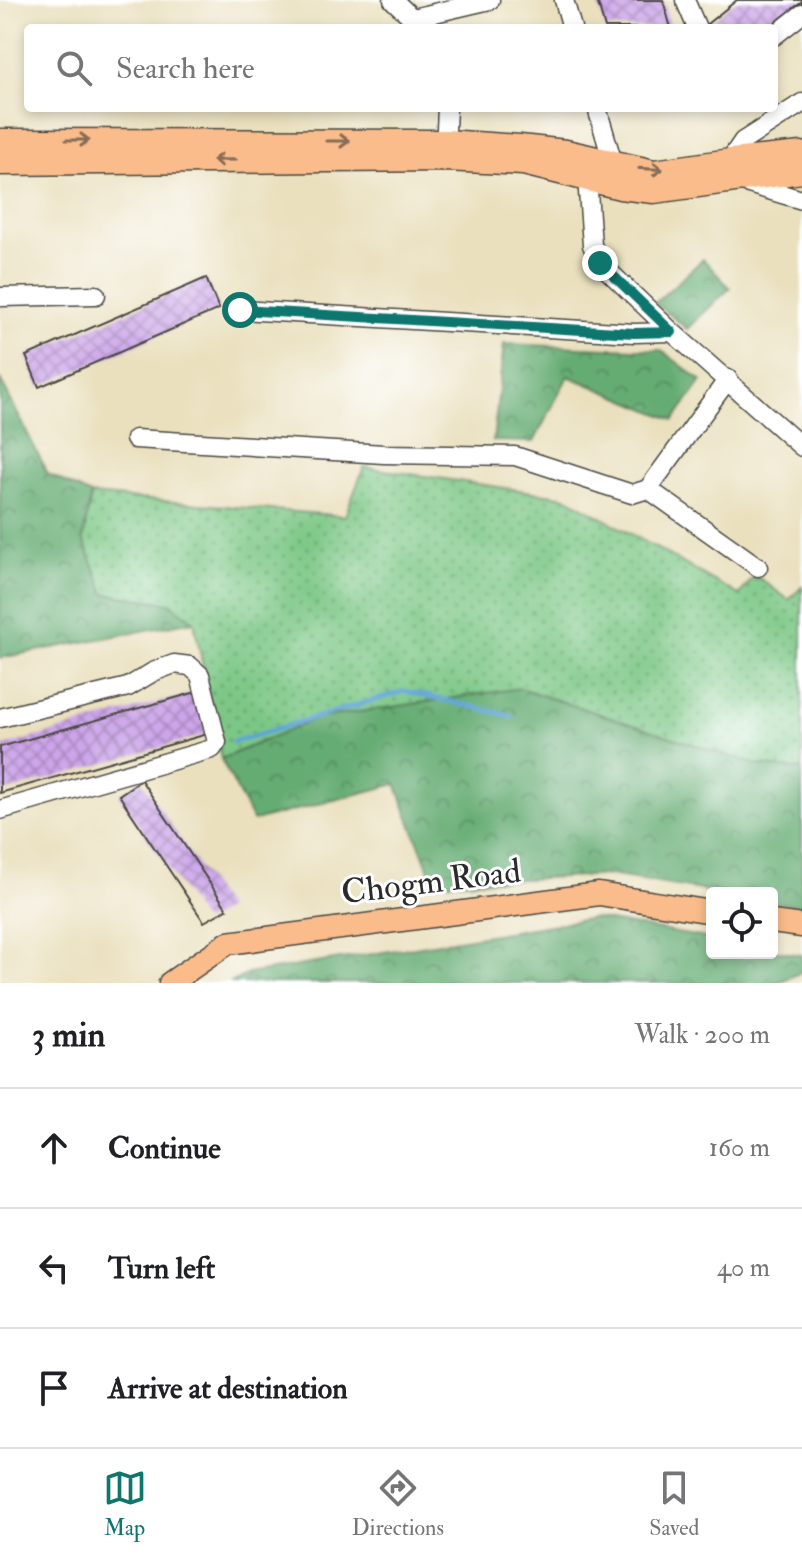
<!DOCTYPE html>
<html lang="en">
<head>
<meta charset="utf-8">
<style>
  :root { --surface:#fff; --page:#f6f6f6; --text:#202124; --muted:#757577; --line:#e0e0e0; --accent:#0f766e }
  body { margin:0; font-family:"IM FELL Double Pica",serif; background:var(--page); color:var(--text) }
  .controls { position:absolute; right:24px; bottom:24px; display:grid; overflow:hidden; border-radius:8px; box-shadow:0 4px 12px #0003 }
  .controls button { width:72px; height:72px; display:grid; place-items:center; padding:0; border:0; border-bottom:2px solid var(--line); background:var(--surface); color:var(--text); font:40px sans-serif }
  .stop { position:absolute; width:24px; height:24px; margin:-18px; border:6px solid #0f766e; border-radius:50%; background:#fff }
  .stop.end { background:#0f766e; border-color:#fff; box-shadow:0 2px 8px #0008 }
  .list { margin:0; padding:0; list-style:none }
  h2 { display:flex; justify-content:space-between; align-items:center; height:104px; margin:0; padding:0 32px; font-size:34px }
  h2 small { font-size:26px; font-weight:400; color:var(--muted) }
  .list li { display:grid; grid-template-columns:52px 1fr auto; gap:24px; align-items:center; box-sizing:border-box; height:120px; padding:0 32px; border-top:2px solid var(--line) }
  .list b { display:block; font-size:30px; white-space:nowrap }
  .list em { font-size:26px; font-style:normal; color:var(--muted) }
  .icon { flex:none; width:44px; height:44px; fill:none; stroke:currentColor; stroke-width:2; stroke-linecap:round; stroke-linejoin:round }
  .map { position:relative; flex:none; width:802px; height:983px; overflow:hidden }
  .search { position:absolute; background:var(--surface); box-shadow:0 4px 12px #0003; left:24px; right:24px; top:24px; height:88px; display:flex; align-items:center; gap:20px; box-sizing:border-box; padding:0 28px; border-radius:8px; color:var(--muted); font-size:30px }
  .sheet { height:464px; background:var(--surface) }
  nav { display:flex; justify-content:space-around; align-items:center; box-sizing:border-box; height:112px; border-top:2px solid var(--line); background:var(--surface); font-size:22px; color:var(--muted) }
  nav a { display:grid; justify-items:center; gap:4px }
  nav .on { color:var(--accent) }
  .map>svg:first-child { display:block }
</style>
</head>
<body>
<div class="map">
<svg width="802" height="983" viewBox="0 0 802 983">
  <defs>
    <pattern id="grass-dots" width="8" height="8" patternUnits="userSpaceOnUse" patternTransform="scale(2)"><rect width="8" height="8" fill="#7cc785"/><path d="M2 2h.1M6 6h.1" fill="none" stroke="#66a26d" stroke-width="1.8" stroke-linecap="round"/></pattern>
    <pattern id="forest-crowns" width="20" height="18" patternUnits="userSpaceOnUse" patternTransform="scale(2)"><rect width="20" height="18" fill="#65ac72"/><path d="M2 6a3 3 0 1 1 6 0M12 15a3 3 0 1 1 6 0" fill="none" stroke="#538c5e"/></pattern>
    <pattern id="building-cross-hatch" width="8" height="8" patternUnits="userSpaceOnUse" patternTransform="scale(2)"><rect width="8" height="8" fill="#cda6ea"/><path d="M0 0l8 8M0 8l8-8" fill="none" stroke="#a787be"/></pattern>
  </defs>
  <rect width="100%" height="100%" fill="#fff"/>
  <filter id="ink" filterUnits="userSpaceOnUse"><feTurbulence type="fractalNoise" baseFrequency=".0125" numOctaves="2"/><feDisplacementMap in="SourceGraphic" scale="16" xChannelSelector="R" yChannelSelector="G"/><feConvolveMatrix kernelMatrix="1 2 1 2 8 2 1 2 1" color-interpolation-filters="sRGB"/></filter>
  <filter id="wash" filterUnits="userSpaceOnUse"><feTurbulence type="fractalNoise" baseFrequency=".006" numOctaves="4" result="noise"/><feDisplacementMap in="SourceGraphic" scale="32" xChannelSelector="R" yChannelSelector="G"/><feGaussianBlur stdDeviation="1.8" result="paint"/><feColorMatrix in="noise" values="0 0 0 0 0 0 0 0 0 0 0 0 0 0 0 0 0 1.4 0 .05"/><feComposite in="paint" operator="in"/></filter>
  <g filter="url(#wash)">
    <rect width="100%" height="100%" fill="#eae0be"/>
    <!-- grass -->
    <path fill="url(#grass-dots)" stroke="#547958" stroke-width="2" d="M364 467 566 497 739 595 755 575 789 600 802 587V770L318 718 221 759 194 621 169 603 105 594 83 539 91 495 345 516Z"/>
    <!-- forest -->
    <g fill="url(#forest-crowns)" stroke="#486c4e" stroke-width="2">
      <path d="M703 259 730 288 687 329 655 303Z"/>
      <path d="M504 344 661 350 702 381 674 420 568 376 534 442 493 441Z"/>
      <path d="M0 379 48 474 91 495 83 539 105 594 169 603 194 621 0 658Z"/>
      <path d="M520 688 757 765 802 770V906L772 902V893H719L610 875 434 883 396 784 253 821 221 759 318 718Z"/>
      <path d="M593 918 712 939V953H772V950L802 955V972L777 983H230L248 974Z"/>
    </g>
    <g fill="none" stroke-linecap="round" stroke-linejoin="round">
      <!-- stream -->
      <path stroke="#5fa4d4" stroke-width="5" d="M233 742 405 691 512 716"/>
    </g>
    <g id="blocks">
      <!-- building -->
      <g fill="url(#building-cross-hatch)">
        <path d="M597 0H663L671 28H605Z"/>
        <path d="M737 0H802V2L768 28H710L707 24Z"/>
        <path d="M206 278 219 309 39 387 26 356Z"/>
        <path d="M200 691 211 733 0 793V747Z"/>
        <path d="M141 780 227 909 204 922 119 795Z"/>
      </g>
    </g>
  </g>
  <g filter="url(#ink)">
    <use href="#blocks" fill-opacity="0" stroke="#484641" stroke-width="2"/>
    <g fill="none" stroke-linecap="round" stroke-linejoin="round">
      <!-- minor casing -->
      <g stroke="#484641" stroke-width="21">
        <g id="minor">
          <path d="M393 0 421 26"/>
          <path d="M564 0 572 28"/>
          <path d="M685 0 697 28"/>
          <path d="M413 18 490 0"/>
          <path d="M774 36 802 14"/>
          <path d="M802 103 743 141 730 160 732 179 802 200"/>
          <path d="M597 108 615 170"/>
          <path d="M445 151 447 108"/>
          <path d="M587 178 592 245 600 263 672 332 802 447"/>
          <path d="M0 297 96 295"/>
          <path d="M240 310 634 333 672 332"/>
          <path d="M728 379 648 489 758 567"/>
          <path d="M135 439 384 454 515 456 632 494 648 489"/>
          <path d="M0 718 128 687 153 672 174 664 190 666 200 675 217 742 212 749 0 810"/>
        </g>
      </g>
      <!-- major casing -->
      <g stroke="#484641" stroke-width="25">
        <g id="major">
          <path d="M0 140 446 141 520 146 566 151 654 171 730 160 802 153"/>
          <path d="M772 922 802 926"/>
          <path d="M170 983 228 943 599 894 712 912"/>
        </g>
      </g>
      <!-- highway casing -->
      <g stroke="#484641" stroke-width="29">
        <path id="highway" d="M0 162 445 158 523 162 620 186 654 190 802 170"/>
      </g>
      <!-- minor -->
      <use href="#minor" stroke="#fff" stroke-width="18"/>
      <!-- major -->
      <use href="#major" stroke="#fabc8b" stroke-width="22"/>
      <!-- highway -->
      <use href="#highway" stroke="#fabc8b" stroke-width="26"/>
    </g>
    <!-- one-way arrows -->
    <defs><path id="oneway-shaft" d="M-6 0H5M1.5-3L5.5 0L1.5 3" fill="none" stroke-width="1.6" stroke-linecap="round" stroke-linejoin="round" transform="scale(2)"/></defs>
    <g stroke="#886c56">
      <use href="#oneway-shaft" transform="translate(78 140)"/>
      <use href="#oneway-shaft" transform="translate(338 141)"/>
      <use href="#oneway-shaft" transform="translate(224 160) rotate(179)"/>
      <use href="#oneway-shaft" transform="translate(651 169) rotate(3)"/>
    </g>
  </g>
  <g fill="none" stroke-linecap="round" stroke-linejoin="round" filter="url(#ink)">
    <!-- route -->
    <path stroke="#0f766e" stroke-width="10" d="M240 310 634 333 672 332 600 263"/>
  </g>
  <g text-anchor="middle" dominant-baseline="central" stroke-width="6" stroke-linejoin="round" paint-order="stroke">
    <!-- street labels -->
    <g font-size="34" fill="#2b2b2b" stroke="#fff">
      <text transform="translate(431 882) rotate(-7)">Chogm Road</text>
    </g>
  </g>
</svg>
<div class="controls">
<button><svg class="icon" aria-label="locate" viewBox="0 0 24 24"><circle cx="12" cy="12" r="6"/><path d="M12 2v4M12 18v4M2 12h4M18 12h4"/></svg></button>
</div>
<div class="stop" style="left:240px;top:310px"></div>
<div class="stop end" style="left:600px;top:263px"></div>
<div class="search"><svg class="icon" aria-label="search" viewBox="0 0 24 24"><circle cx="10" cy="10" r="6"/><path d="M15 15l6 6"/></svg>Search here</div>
</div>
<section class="sheet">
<h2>3 min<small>Walk · 200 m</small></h2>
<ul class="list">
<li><svg class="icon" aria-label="ahead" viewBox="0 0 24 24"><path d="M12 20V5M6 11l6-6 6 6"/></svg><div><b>Continue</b></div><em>160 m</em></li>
<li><svg class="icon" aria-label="left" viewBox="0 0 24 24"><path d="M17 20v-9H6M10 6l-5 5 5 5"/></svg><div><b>Turn left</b></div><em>40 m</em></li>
<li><svg class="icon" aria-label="arrive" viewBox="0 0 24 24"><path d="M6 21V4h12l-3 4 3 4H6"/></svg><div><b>Arrive at destination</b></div></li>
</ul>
</section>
<nav>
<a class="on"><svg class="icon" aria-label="map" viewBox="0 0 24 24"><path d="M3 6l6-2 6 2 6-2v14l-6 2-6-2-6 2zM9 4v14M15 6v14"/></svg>Map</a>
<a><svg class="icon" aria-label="directions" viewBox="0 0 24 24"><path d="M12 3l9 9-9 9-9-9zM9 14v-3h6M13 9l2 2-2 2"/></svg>Directions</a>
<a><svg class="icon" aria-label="saved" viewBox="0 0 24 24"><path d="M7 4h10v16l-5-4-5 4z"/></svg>Saved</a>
</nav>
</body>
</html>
